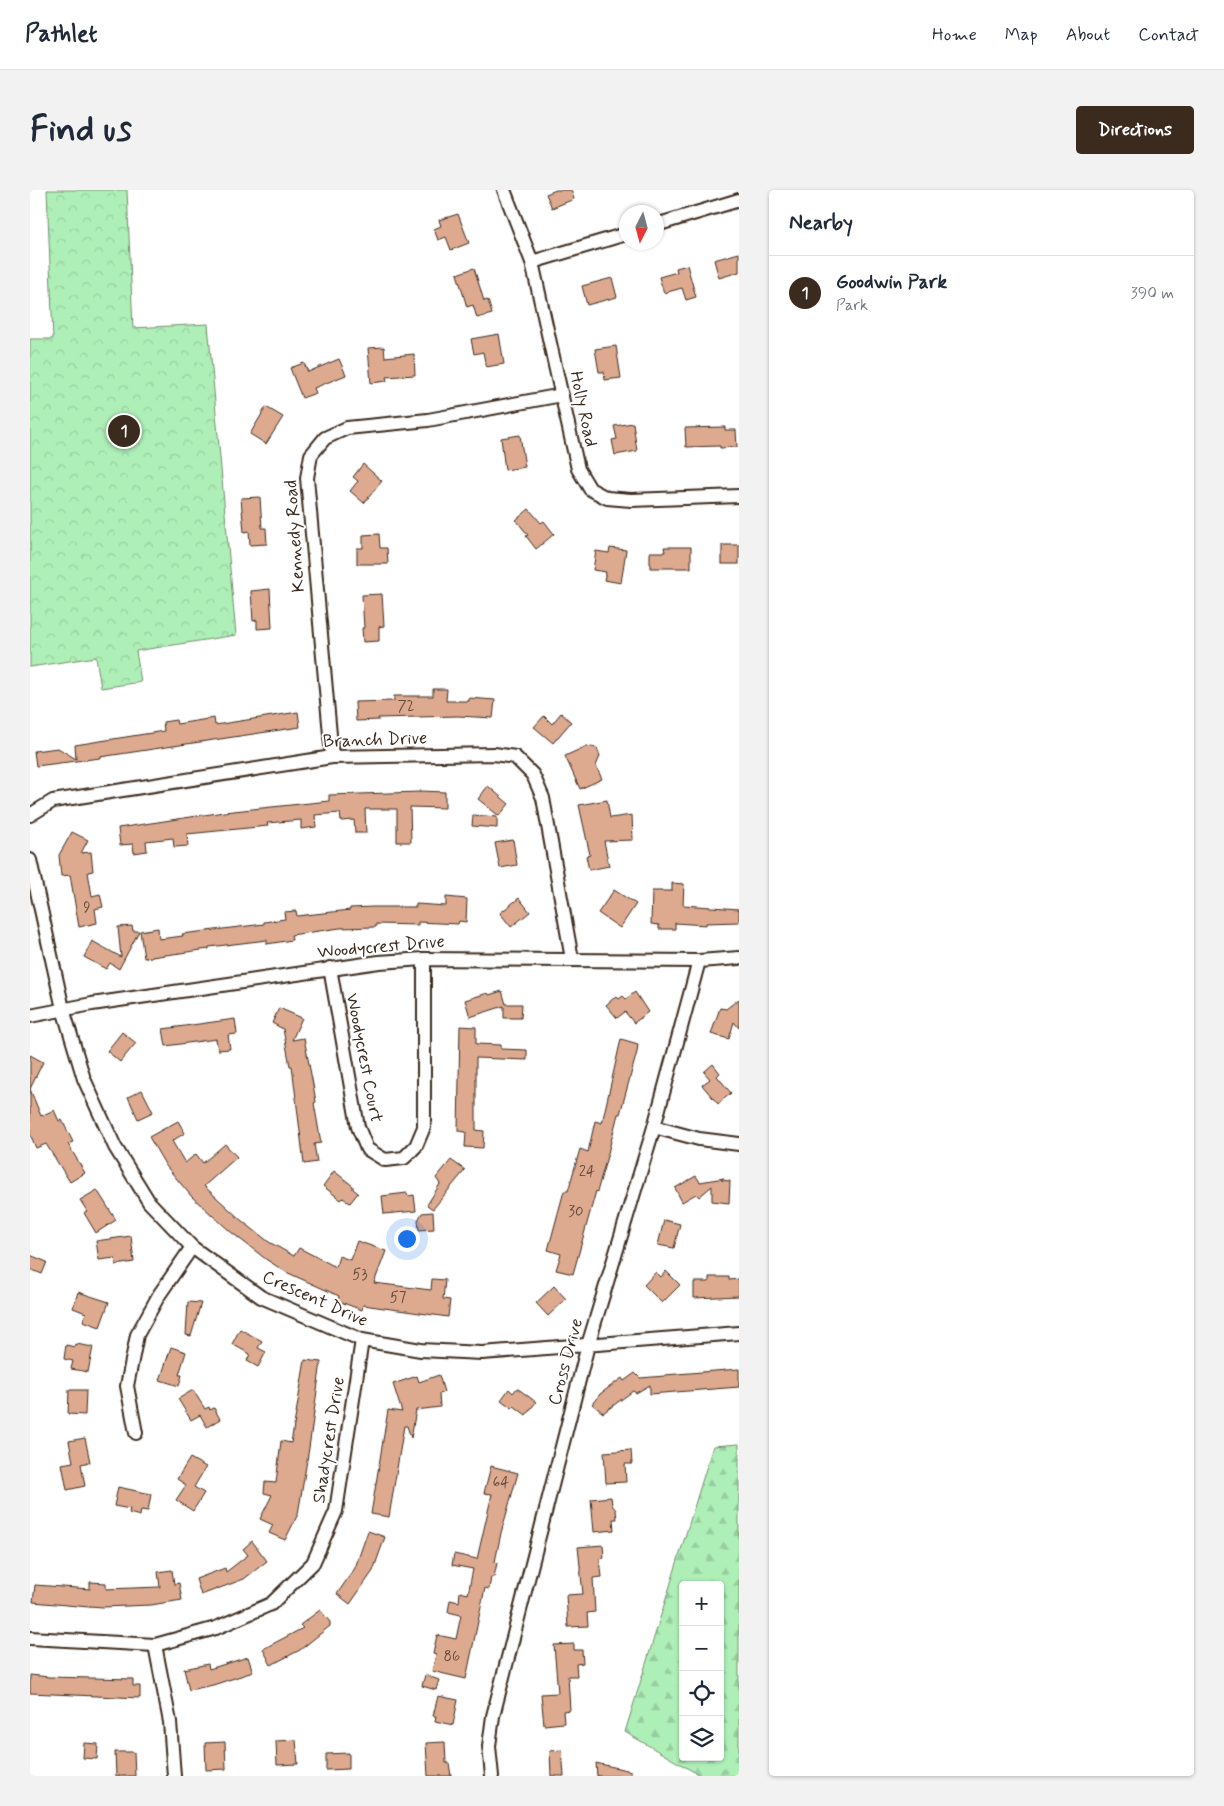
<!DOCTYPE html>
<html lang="en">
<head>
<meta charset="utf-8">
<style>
  :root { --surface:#fff; --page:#f2f2f3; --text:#1f2937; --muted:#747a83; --line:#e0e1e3; --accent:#3b2a1e }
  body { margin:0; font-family:Mynerve,sans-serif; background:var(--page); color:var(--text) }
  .controls { position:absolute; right:15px; bottom:15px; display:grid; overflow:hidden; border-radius:5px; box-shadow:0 1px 4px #0004 }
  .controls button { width:45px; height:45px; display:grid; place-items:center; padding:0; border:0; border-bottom:1px solid var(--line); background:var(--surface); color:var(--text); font:25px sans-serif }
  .compass { position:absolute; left:589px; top:15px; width:45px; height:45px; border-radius:50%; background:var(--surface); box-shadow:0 1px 4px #0004; rotate:186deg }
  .you { position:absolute; left:376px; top:1048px; width:18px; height:18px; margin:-12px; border:4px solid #fff; border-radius:50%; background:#1a73e8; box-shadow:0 0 0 8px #1a73e833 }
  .badge { display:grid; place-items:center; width:32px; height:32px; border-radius:50%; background:var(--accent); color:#fff; font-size:16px; font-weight:700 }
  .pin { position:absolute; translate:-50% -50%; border:2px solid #fff; box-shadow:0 1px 5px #0006 }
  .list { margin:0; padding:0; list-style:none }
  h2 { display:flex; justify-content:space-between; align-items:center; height:65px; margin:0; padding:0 20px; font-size:21px }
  h2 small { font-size:16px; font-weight:400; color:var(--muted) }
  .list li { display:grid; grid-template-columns:32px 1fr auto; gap:15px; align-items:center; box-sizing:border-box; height:75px; padding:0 20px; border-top:1px solid var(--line) }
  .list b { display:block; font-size:19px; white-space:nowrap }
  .list p { margin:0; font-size:16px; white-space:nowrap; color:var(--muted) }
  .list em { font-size:16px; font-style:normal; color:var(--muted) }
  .icon { flex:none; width:28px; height:28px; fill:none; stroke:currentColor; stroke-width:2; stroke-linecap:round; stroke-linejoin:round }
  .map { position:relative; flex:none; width:709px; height:1586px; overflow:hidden; border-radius:5px }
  header { display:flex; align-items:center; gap:30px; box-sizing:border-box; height:70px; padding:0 25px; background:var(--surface); border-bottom:1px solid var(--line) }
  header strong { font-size:24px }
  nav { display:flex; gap:28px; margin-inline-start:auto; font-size:18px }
  .intro { display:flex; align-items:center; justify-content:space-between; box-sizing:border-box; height:120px; padding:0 30px }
  h1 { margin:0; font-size:35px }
  .button { padding:12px 22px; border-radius:5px; background:var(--accent); color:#fff; font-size:18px; font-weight:700 }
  main { display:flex; gap:30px; padding:0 30px }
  aside { flex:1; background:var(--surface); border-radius:5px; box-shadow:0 1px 4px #0004 }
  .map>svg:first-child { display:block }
</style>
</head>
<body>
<header>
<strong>Pathlet</strong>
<nav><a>Home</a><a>Map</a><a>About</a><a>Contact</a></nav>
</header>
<div class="intro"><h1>Find us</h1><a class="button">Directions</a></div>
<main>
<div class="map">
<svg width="709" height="1586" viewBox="0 0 709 1586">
  <defs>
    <pattern id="forest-firs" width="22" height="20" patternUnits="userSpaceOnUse" patternTransform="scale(1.25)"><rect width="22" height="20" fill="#aeefb8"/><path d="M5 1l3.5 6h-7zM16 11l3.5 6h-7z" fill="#97cd9e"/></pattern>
    <pattern id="park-crowns" width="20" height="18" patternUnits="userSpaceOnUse" patternTransform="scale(1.25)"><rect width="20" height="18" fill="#aeefb8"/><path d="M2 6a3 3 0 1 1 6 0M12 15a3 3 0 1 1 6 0" fill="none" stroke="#97cd9e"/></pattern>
  </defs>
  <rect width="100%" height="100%" fill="#fff"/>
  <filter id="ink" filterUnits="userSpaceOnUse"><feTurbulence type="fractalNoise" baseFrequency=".02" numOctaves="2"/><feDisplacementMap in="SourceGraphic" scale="10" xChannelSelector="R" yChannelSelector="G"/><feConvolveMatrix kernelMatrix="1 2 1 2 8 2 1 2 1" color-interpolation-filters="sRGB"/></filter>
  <g filter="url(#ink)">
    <!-- forest -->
    <path fill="url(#forest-firs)" stroke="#748c6b" fill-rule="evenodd" d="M709 1254V1586H671L595 1542 683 1256ZM653 1395H690V1567H653Z"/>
    <!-- park -->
    <path fill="url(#park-crowns)" stroke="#748c6b" d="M17 0H97L103 138 178 134 206 445 106 461 111 492 71 498 66 467 0 477V149H23Z"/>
    <!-- building -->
    <g fill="#ddaa90" stroke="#3b2a1e">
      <path d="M526 0H541L544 9 522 18 516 4Z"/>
      <path d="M428 24 439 53 421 60 416 47 408 50 404 39 411 36 409 30Z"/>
      <path d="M709 63V82L689 88 684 70Z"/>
      <path d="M657 75 666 107 656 110 652 98 634 103 629 87 647 82 646 78Z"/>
      <path d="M444 78 454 111 458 110 462 124 447 128 443 115 437 117 427 84Z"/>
      <path d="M582 88 587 107 557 115 552 96Z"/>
      <path d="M469 144 474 174 456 177 453 162 444 164 441 149Z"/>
      <path d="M586 156 591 188 575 190 574 182H569L565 159Z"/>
      <path d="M354 157 355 167 384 164 385 185 356 187 357 191 341 193 338 158Z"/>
      <path d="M309 169 316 185 284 198 286 203 272 208 260 178 274 173 278 182Z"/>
      <path d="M236 217 253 227 236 254 220 244Z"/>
      <path d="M603 233 607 261 585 265 582 250 587 249 584 236Z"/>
      <path d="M695 237V240H706L707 257 690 258V256L656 257 655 238Z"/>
      <path d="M490 245 495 277 475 280 471 248Z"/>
      <path d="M333 274 352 291 334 313 320 301 328 291 323 287Z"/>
      <path d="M230 307 232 338H236L237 354 220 355 219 341 214 342 211 308Z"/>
      <path d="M499 319 511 333 514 331 524 344 506 359 496 346 498 345 486 330Z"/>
      <path d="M349 344 350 358H357L358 374H327V358H333V345Z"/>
      <rect x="692" y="355" width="17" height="19"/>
      <path d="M634 357H661V378H620V362H635Z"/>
      <path d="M580 358 596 360 591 393 574 390 576 382 563 380 566 361 579 363Z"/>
      <path d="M240 399 242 438 227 439V430L223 431 221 401Z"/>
      <path d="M352 404 354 436 349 437V451L333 452 332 438H334L332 405Z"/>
      <path d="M403 499H417L416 511H439V508L465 510 463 528 428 526 348 528 349 530 326 531 325 512 364 511V506H403Z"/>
      <path d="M268 522 270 537 70 567V568L6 576 4 561 28 558 46 569 45 555 134 541 133 532 146 530 147 534 184 528 185 535Z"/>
      <path d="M531 523 541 532 523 553 504 537 514 526 522 534Z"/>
      <path d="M557 556 567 558 570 566 566 576 572 589 550 599 535 566Z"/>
      <path d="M458 596 479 614 469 626 448 609Z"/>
      <path d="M390 601 415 602V618L380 617 381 652H367V619H335L336 643H325L324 630 311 631 310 623 285 625 286 637 271 639V630L237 633 238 636 157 644 158 656 144 657 143 648 116 651 117 661 104 663 103 654 90 655 88 638 194 622 299 611V605L390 602Z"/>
      <path d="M577 610 580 628 602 625 603 650 574 651 579 676 559 680 556 666 560 665 549 615Z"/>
      <path d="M443 625 467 627V638L442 636Z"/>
      <path d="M42 642 58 650 51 663 61 662 63 681 58 682 62 706 70 704 73 717 65 719 67 733 49 737 40 685 31 686 29 665Z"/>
      <path d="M483 650 487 675 470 678 465 653Z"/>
      <path d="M642 693 654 694 653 715 709 719V732L676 733V735L645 733V739H629V735L621 734 622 701H642Z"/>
      <path d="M584 700 606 714 590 738 568 723Z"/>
      <path d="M416 707 437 709 436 732 429 731 428 734 388 732V735L346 734V737L310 738 261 745 262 750 237 754V750L179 757V759L114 768 110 741 128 738 129 749 153 746 152 744 234 734V732L255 729 254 722 266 721 267 726 320 720V718L343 717H386V714L416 716Z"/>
      <path d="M489 708 500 722 481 737 470 723Z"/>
      <path d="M102 736 103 741H109L89 779 80 773 76 779 54 767 62 751 91 767 88 737Z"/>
      <path d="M472 801 476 814H492L491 828H474V816L440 827 435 810 458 803 459 805Z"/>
      <path d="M605 802 618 822 604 833 595 822 587 828 576 815 586 806 589 809 593 806 596 809Z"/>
      <path d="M709 809V838L704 832 699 849 681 844 690 818 696 819Z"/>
      <path d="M249 818 272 828 262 850 274 848 284 900 286 912 284 913 291 953 284 954 287 972 274 974 262 876H260L253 839 242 833Z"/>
      <path d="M205 829 207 844 198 845 200 859 188 860 186 849 136 856 133 839Z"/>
      <path d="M430 836 446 837V854L471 855V859L497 860V870L446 868V940L454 941 453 958 435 957 436 942 428 941Z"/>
      <path d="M92 842 106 853 90 872 77 861Z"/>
      <path d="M591 849 608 854 607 862 590 924H588L578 963 567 1002 566 1001 543 1084 526 1080 531 1064 518 1060 534 1001H538L550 959 558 962 565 931 572 933Z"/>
      <path d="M0 865 13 872 0 899 11 926 24 920 29 931 32 930 43 952 38 954 55 983 40 992 16 954 6 958 0 944Z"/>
      <path d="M683 874 690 883 687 886 701 903 688 914 672 895 680 889 674 882Z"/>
      <path d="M112 900 123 922 108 929 98 907Z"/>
      <path d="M148 931 155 943 142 951 155 973 166 964 173 973 195 954 207 967 174 996 211 1030 239 1052 264 1066 269 1058 306 1077 309 1066 320 1070 327 1051 356 1061 344 1093 401 1100 402 1089 415 1090 413 1109 420 1110 418 1127 333 1115 332 1120 308 1111 309 1106 256 1082 237 1070 201 1042 162 1007 136 976 119 947Z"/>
      <path d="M421 970 435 980 403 1019 397 1015 410 994 406 988Z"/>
      <path d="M304 981 323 996V999L328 1003 320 1013 313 1008 311 1010 293 996Z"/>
      <path d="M666 986 670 992 694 988 691 990 700 991 699 1013 682 1011V996L669 1007 666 1004 652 1012 645 998Z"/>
      <path d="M67 1000 86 1030 66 1043 54 1023 57 1021 50 1010Z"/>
      <path d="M377 1003 378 1006 384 1005 386 1021 354 1024 352 1006Z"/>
      <path d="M403 1022 404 1039 389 1040 388 1030 392 1023Z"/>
      <path d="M634 1030 650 1034 644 1058 628 1055Z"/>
      <path d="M101 1046 104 1072 86 1075 85 1068 69 1070 66 1051Z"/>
      <path d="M0 1065 17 1072 12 1084 0 1079Z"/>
      <path d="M636 1081 650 1095 632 1113 614 1095 626 1082 631 1087Z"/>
      <path d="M679 1087H699V1090L709 1089V1106L664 1108V1092H679Z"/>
      <path d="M524 1096 536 1109 518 1126 506 1113Z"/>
      <path d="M48 1102 79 1112 70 1137 53 1131 56 1123 43 1118Z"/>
      <path d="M158 1112 171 1113 161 1146 156 1145Z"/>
      <path d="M210 1139 232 1151 228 1158 236 1162 228 1177 217 1171 220 1164 202 1154Z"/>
      <path d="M46 1154 63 1157 58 1182 41 1179 43 1171 34 1169 36 1155 45 1157Z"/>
      <path d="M141 1157 156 1162 149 1185H152L149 1196 130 1190Z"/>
      <path d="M275 1170 291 1172 279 1258 268 1324 255 1350 239 1343 243 1335 230 1329 242 1305 234 1303 235 1292 246 1293 251 1251 261 1253Z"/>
      <path d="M709 1179V1197L620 1204V1195L606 1203 603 1201 573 1223 562 1214 570 1204 592 1188 594 1191 605 1183 610 1188 635 1186V1185Z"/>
      <path d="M409 1185 414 1202 409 1204 410 1217 386 1220 381 1248 377 1236H374L359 1327 341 1324 358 1220 372 1222 363 1194 387 1186 389 1192Z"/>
      <path d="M487 1198 506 1212 496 1225 484 1216 482 1218 471 1210 479 1199 483 1203Z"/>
      <path d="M39 1200H56L55 1225 38 1224Z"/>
      <path d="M163 1200 175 1219 179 1217 180 1220 184 1218 190 1229 177 1237 170 1225 161 1230 148 1209Z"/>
      <path d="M55 1248 60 1272 51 1274 55 1296 37 1300 32 1274 43 1272 39 1251Z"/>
      <path d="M601 1260 602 1274H595L596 1292 576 1293 574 1262Z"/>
      <path d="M160 1268 176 1277 164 1297 174 1303 163 1321 146 1310 156 1295 147 1289Z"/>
      <path d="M461 1276 488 1283 471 1343 465 1372 467 1373 464 1387H461L459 1399 455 1398 436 1489 402 1481 406 1465 403 1464 407 1445 426 1449 431 1425 418 1422 420 1410 429 1412 430 1402 438 1404 443 1379 422 1375 424 1364 447 1369 462 1304 454 1303Z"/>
      <path d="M88 1297 121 1304 118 1321 111 1320 110 1326 99 1323 100 1319 84 1316Z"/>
      <path d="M581 1307 582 1315 586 1320 587 1329H583L584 1340 564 1342 561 1309Z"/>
      <path d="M338 1341 355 1347 343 1381 320 1414 307 1404 325 1378Z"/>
      <path d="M222 1351 237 1371 214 1389 171 1405 166 1389 195 1378 196 1382 218 1365 213 1359Z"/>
      <path d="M573 1355 574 1368 570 1369 572 1387 563 1388 565 1422 557 1423 558 1436 538 1437 536 1405 553 1404 548 1357Z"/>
      <path d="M142 1380 144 1394 149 1393 152 1410 121 1415 73 1417 59 1416V1417L3 1412 5 1395 60 1399V1392L76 1393V1399L130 1397 128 1382Z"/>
      <path d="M290 1420 300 1432V1436L270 1460 241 1475 233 1459 273 1438 270 1435Z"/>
      <path d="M544 1454V1460H552L553 1473 546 1474 547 1486H538L540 1520 533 1521 534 1533 514 1535 511 1504 528 1503 524 1455Z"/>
      <path d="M218 1467 223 1482 183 1495 159 1500 154 1479 178 1474 179 1479Z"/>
      <path d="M0 1485 19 1487 103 1489V1496H110V1508L0 1503Z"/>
      <path d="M395 1485 409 1490 406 1500 392 1496Z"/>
      <path d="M408 1506 428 1510 423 1535 405 1531 406 1526H403Z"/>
      <path d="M266 1550 268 1574 247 1575 246 1551Z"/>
      <path d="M195 1552 196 1579 176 1580 175 1553Z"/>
      <path d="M415 1552 416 1573H419L421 1586H398L396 1553Z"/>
      <path d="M54 1553 68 1554 67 1569 53 1568Z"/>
      <path d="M532 1560 534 1586H521L520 1561Z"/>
      <path d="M85 1562H104L105 1586H86Z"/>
      <path d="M319 1563V1579L296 1580V1564Z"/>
      <path d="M566 1573 601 1581V1586H567Z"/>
    </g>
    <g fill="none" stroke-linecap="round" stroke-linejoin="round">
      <!-- minor casing -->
      <g stroke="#3b2a1e" stroke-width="16">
        <g id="minor">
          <path d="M474 0 502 72 548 279 560 299 577 308 601 310 709 306"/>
          <path d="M626 35 709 10"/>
          <path d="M502 72 596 44"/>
          <path d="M302 567 277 288 281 265 295 248 317 238 398 230 532 205"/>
          <path d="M0 625 23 611 302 567 464 564 485 567 503 585 513 608 542 769"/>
          <path d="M0 670 33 819 54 889 85 957 119 1012 162 1057 231 1107 332 1150 391 1160 452 1163 709 1143"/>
          <path d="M300 778 328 937 337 959 355 970 374 968 386 956 394 937V769"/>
          <path d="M0 826 62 814 349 772 394 769 669 771 709 768"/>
          <path d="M624 937 669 949 709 954"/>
          <path d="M106 1243 97 1196 107 1145 129 1105 162 1057"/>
          <path d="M0 1448 125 1455 186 1438 241 1414 283 1373 306 1321 332 1150"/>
          <path d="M125 1455 140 1532 144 1586"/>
          <path d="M462 1586 459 1556 463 1526 558 1155 624 937 669 771"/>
        </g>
      </g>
      <!-- minor -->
      <use href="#minor" stroke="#fff" stroke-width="12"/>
    </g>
  </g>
  <g text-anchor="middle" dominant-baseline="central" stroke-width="4" stroke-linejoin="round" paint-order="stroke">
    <!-- number labels -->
    <g font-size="15" fill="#644a3a">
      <text x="376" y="517">72</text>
      <text x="57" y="718">9</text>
      <text x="557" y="982">24</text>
      <text x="546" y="1022">30</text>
      <text x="330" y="1085">53</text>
      <text x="368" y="1108">57</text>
      <text x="471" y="1293">64</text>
      <text x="422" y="1467">86</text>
    </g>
    <!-- street labels -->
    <g font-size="18" fill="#3b2a1e" stroke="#fff">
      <text transform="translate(553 219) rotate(78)">Holly Road</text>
      <text transform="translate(265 346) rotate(-94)">Kennedy Road</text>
      <text transform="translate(345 550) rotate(-2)">Branch Drive</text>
      <text transform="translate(351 757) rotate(-5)">Woodycrest Drive</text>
      <text transform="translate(334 868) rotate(79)">Woodycrest Court</text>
      <text transform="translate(285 1109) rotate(24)">Crescent Drive</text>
      <text transform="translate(536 1172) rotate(-75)">Cross Drive</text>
      <text transform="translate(299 1250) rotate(-81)">Shadycrest Drive</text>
    </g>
  </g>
</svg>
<div class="controls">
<button>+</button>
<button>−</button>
<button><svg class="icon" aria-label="locate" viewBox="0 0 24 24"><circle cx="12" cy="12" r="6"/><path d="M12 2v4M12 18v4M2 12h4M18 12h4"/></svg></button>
<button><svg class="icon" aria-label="layers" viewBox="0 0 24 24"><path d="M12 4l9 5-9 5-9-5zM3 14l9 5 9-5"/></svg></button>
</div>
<svg class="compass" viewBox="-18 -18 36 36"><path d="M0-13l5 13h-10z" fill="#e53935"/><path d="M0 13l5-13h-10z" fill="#747a83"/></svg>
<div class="you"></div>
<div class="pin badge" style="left:94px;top:241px">1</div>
</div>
<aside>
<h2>Nearby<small></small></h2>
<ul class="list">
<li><span class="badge">1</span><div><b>Goodwin Park</b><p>Park</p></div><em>390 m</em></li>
</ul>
</aside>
</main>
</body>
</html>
